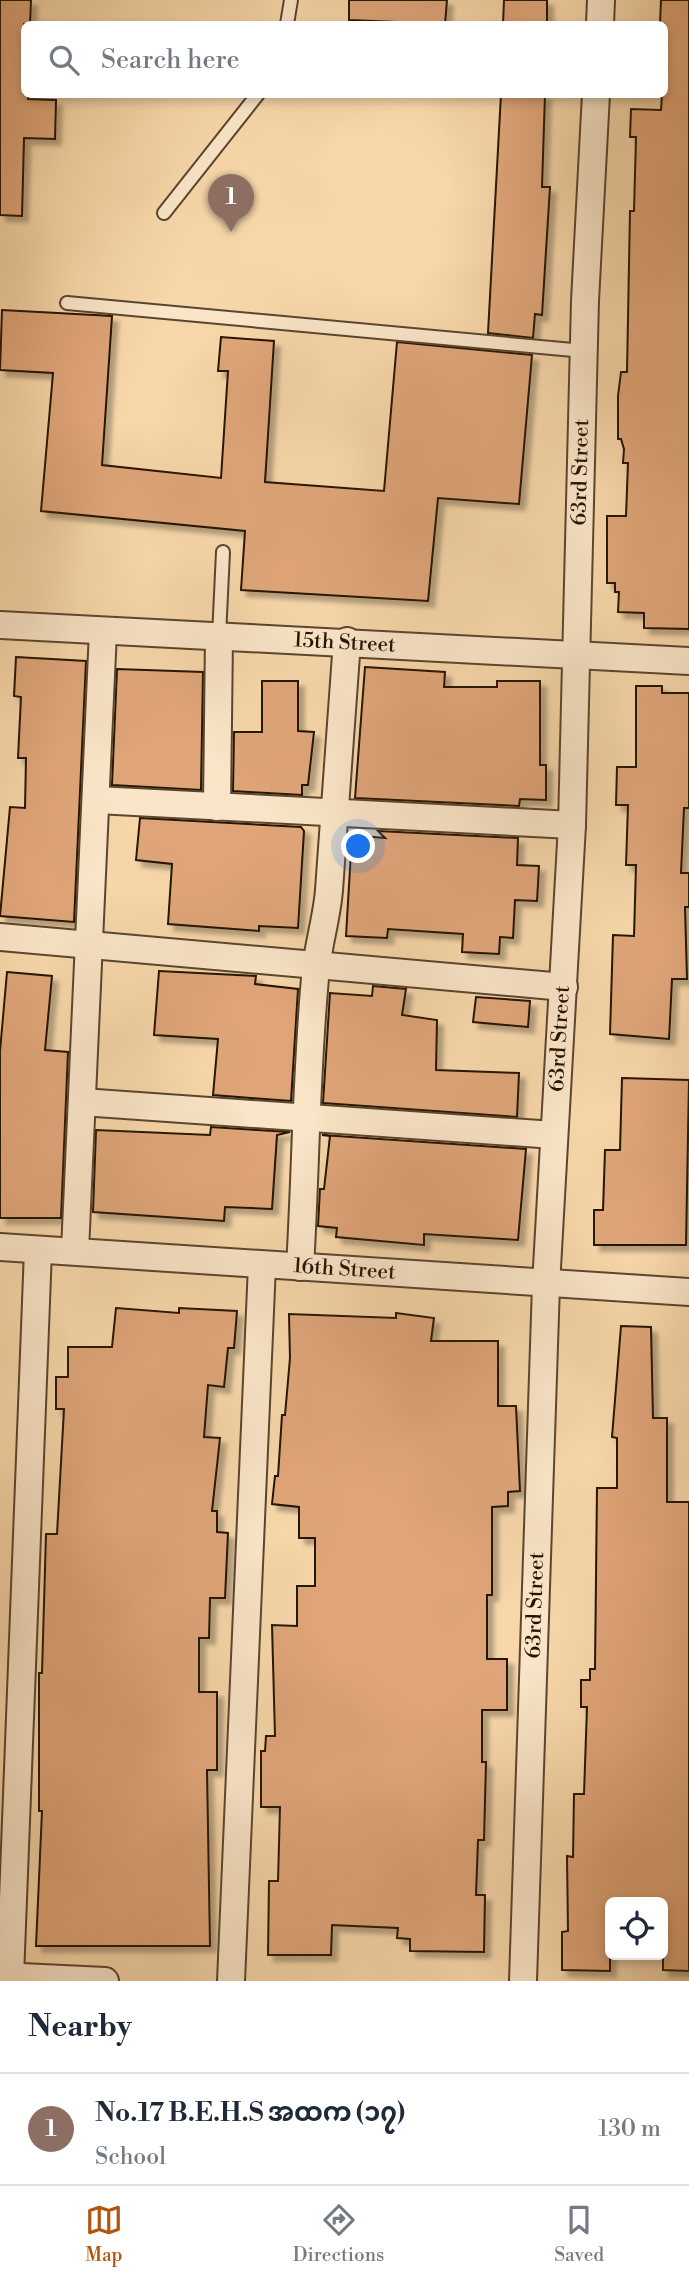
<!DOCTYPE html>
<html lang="en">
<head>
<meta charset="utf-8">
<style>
  :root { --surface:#fff; --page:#f2f2f3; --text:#1f2937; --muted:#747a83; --line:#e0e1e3; --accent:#b45309 }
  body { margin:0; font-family:"Libre Bodoni","Noto Sans Myanmar",serif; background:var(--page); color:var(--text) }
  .controls { position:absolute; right:21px; bottom:21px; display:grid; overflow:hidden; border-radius:10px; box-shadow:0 4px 10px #0003 }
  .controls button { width:63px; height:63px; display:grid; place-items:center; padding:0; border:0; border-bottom:2px solid var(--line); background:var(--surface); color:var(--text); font:35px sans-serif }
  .you { position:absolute; left:359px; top:847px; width:24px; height:24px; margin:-18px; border:5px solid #fff; border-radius:50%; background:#1a73e8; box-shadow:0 0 0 10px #1a73e833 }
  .badge { display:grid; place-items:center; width:46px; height:46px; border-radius:50%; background:var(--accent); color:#fff; font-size:23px; font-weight:700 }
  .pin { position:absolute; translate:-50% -58px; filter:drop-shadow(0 2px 4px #0008) }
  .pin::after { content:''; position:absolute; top:37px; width:24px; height:21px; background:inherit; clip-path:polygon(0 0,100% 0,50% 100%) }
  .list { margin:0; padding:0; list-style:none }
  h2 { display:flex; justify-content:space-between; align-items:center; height:91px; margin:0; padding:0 28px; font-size:30px }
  h2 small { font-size:23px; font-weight:400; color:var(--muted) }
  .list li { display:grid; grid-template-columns:46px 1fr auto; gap:21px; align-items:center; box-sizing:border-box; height:112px; padding:0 28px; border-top:2px solid var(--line) }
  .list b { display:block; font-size:26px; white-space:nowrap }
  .list p { margin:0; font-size:23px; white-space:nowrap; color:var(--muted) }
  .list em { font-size:23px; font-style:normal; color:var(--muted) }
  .icon { flex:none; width:38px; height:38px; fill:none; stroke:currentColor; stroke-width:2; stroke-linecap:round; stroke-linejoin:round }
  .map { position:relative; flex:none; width:689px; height:1981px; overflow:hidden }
  .search { position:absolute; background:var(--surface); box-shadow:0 4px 10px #0003; left:21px; right:21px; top:21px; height:77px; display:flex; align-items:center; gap:18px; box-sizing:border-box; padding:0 24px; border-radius:10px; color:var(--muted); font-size:26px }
  .sheet { height:203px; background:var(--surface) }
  nav { display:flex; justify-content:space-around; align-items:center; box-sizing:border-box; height:98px; border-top:2px solid var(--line); background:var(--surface); font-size:19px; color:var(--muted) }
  nav a { display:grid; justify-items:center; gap:4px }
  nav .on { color:var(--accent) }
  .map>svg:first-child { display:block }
</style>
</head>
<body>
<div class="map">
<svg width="689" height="1981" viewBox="0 0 689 1981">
  <defs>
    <filter id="shadow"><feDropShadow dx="6" dy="6" stdDeviation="2" flood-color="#0004"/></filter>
  </defs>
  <rect width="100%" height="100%" fill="#f7d7aa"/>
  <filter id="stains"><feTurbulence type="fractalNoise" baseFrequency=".00286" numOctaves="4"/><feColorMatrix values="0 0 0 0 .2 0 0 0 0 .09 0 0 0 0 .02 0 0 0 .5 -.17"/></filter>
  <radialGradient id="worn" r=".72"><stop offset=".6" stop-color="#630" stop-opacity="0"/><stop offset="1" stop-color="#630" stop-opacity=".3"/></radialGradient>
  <!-- building -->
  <g fill="#dfa579" stroke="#251404" stroke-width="2" filter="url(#shadow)">
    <path d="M0 0H31L30 24H24V94H28V99L56 100 55 139 24 138 22 216 0 215Z"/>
    <path d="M349 0H447L445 24 349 20Z"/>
    <path d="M504 0H547V24H503Z"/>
    <path d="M661 0H689V629L644 628V613L618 612 619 592H615V583H607V516H626L628 463H623L624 449 621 439H618V396L621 372H627L630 211H634L636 137H630L631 109 661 110 662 94H664V24H660Z"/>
    <path d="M501 94H545L542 187H550L542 315 535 314 533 338 488 333Z"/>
    <path d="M2 310 112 316 102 465 221 478 228 371H218L221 337 274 341 265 482 384 491 397 342 532 355 519 504 438 498 428 601 241 590 245 531 41 511 53 373 0 370Z"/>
    <path d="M16 657 86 661 74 922 0 916 10 807 25 808 26 758H18L21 697 14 696Z"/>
    <path d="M365 667 445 672 444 687H497V681H540V765H546V800L520 799 519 806 355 798Z"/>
    <path d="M117 669 203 672 201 790 112 785Z"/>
    <path d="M262 681H298V731L314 732 308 785H302V795L233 791 234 732H262Z"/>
    <path d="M636 686H662V693H689V808H684L681 873H689V907H685L687 979H672L669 1039 610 1034 613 935 634 936 636 865H626L628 805H616L617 767H636Z"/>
    <path d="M140 818 301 827 304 831 298 928 259 926V931L168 924 172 864 136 860Z"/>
    <path d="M378 831 518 838 517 865 539 866 537 901 515 900 513 938 500 937 499 954 462 952 463 934 388 929 387 938 346 936 352 835 385 838Z"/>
    <path d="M159 971 256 976 255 984 298 989 291 1101 213 1095 218 1039 154 1035Z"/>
    <path d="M7 972 52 976 45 1050 68 1052 61 1218H0V1051Z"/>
    <path d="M373 986 406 989 402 1015 437 1020 436 1070 519 1073 517 1117 323 1103 330 993 372 996Z"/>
    <path d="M476 997 530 1001 528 1027 473 1022Z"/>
    <path d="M622 1078 689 1080 686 1245H594V1210H603L605 1150H620Z"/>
    <path d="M211 1127 290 1132 277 1135 272 1209 225 1207 224 1221 93 1212 96 1130 210 1135Z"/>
    <path d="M322 1135 526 1149 518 1240 424 1234V1245L336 1237 337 1228 318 1226 320 1189H324L330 1136Z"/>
    <path d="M116 1308 179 1313V1308L237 1311 234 1348H228L224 1387 208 1385 204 1437 220 1438 212 1511H217V1532L228 1533 225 1598H210L209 1638H199V1692H217V1770H207L210 1946H36L42 1811H39V1673H42L46 1534H57L64 1409H56V1377H68V1347H112Z"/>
    <path d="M396 1313 434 1318 431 1341H498V1406H516L520 1491 508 1492V1506L492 1507V1595H487V1659H507V1710H482V1762H486L484 1840H478L476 1895H485L484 1952 410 1951V1939L397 1938 398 1928 332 1925 331 1955H268L269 1881H278L280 1807H261V1751H265L266 1736H275L272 1625 297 1626V1586H315V1538H299V1507L272 1504 275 1476H278L282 1415H285L290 1358 289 1314 396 1318Z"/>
    <path d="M621 1326 651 1327 653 1418H667V1502H689V1971L663 1970V1902H610V1971L562 1970V1932L568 1931 567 1856 573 1857 574 1794H584L587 1707H581V1680H590V1669H595L597 1488H617V1438L612 1437Z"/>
  </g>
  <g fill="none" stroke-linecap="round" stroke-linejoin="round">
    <!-- service casing -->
    <g stroke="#5a452e" stroke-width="16">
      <g id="service">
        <path d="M287 24 291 0"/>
        <path d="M164 213 258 94"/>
        <path d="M67 303 584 351"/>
        <path d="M219 636 223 552"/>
      </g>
    </g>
    <!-- minor casing -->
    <g stroke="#5a452e" stroke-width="30">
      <g id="minor">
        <path d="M600 24 601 0"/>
        <path id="s1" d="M0 625 689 661"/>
        <path d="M97 800 572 825"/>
        <path d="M217 807 219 636"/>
        <path d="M0 937 564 987"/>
        <path d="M82 1102 554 1135"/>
        <path id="s2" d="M0 1247 689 1292"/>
        <path d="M75 1251 103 631"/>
        <path d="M300 1267C306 1168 306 1067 316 968 319 942 327 916 329 890L347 641"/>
        <path d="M0 1976 105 1981"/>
        <path d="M10 1977 38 1250"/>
        <path d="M231 1981 262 1265"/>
        <path id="s3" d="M523 1981 546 1285 572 825 585 301 596 94"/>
      </g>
    </g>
    <!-- service -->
    <use href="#service" stroke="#fae5c8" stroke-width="12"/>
    <!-- minor -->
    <use href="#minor" stroke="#fae5c8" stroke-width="26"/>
  </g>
  <g text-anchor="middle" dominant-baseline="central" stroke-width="5" stroke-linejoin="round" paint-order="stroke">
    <!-- street labels -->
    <g font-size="21" fill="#251404" stroke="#fae5c8">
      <text stroke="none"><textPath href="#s3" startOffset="1510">63rd Street</textPath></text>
      <text stroke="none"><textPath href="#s1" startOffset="345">15th Street</textPath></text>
      <text stroke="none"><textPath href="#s3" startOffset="943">63rd Street</textPath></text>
      <text stroke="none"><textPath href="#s2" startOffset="345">16th Street</textPath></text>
      <text stroke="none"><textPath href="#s3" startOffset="376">63rd Street</textPath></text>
    </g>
  </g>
  <rect width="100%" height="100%" filter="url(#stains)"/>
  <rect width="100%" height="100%" fill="url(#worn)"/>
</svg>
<div class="controls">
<button><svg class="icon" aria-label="locate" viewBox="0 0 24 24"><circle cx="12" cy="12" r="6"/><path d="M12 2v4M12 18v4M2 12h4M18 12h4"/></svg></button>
</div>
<div class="you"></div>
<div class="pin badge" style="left:231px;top:232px;background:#8d6e63">1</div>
<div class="search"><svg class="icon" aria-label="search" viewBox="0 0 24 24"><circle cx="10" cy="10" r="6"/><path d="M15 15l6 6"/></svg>Search here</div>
</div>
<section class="sheet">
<h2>Nearby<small></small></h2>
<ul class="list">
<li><span class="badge" style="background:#8d6e63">1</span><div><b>No.17 B.E.H.S အထက (၁၇)</b><p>School</p></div><em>130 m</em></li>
</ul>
</section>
<nav>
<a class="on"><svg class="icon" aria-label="map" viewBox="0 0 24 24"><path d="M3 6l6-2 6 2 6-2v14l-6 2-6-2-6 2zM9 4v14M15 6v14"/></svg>Map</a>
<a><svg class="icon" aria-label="directions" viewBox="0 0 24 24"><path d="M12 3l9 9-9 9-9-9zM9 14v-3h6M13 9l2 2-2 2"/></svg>Directions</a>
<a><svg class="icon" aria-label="saved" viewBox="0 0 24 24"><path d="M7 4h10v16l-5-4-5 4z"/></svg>Saved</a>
</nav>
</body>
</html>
